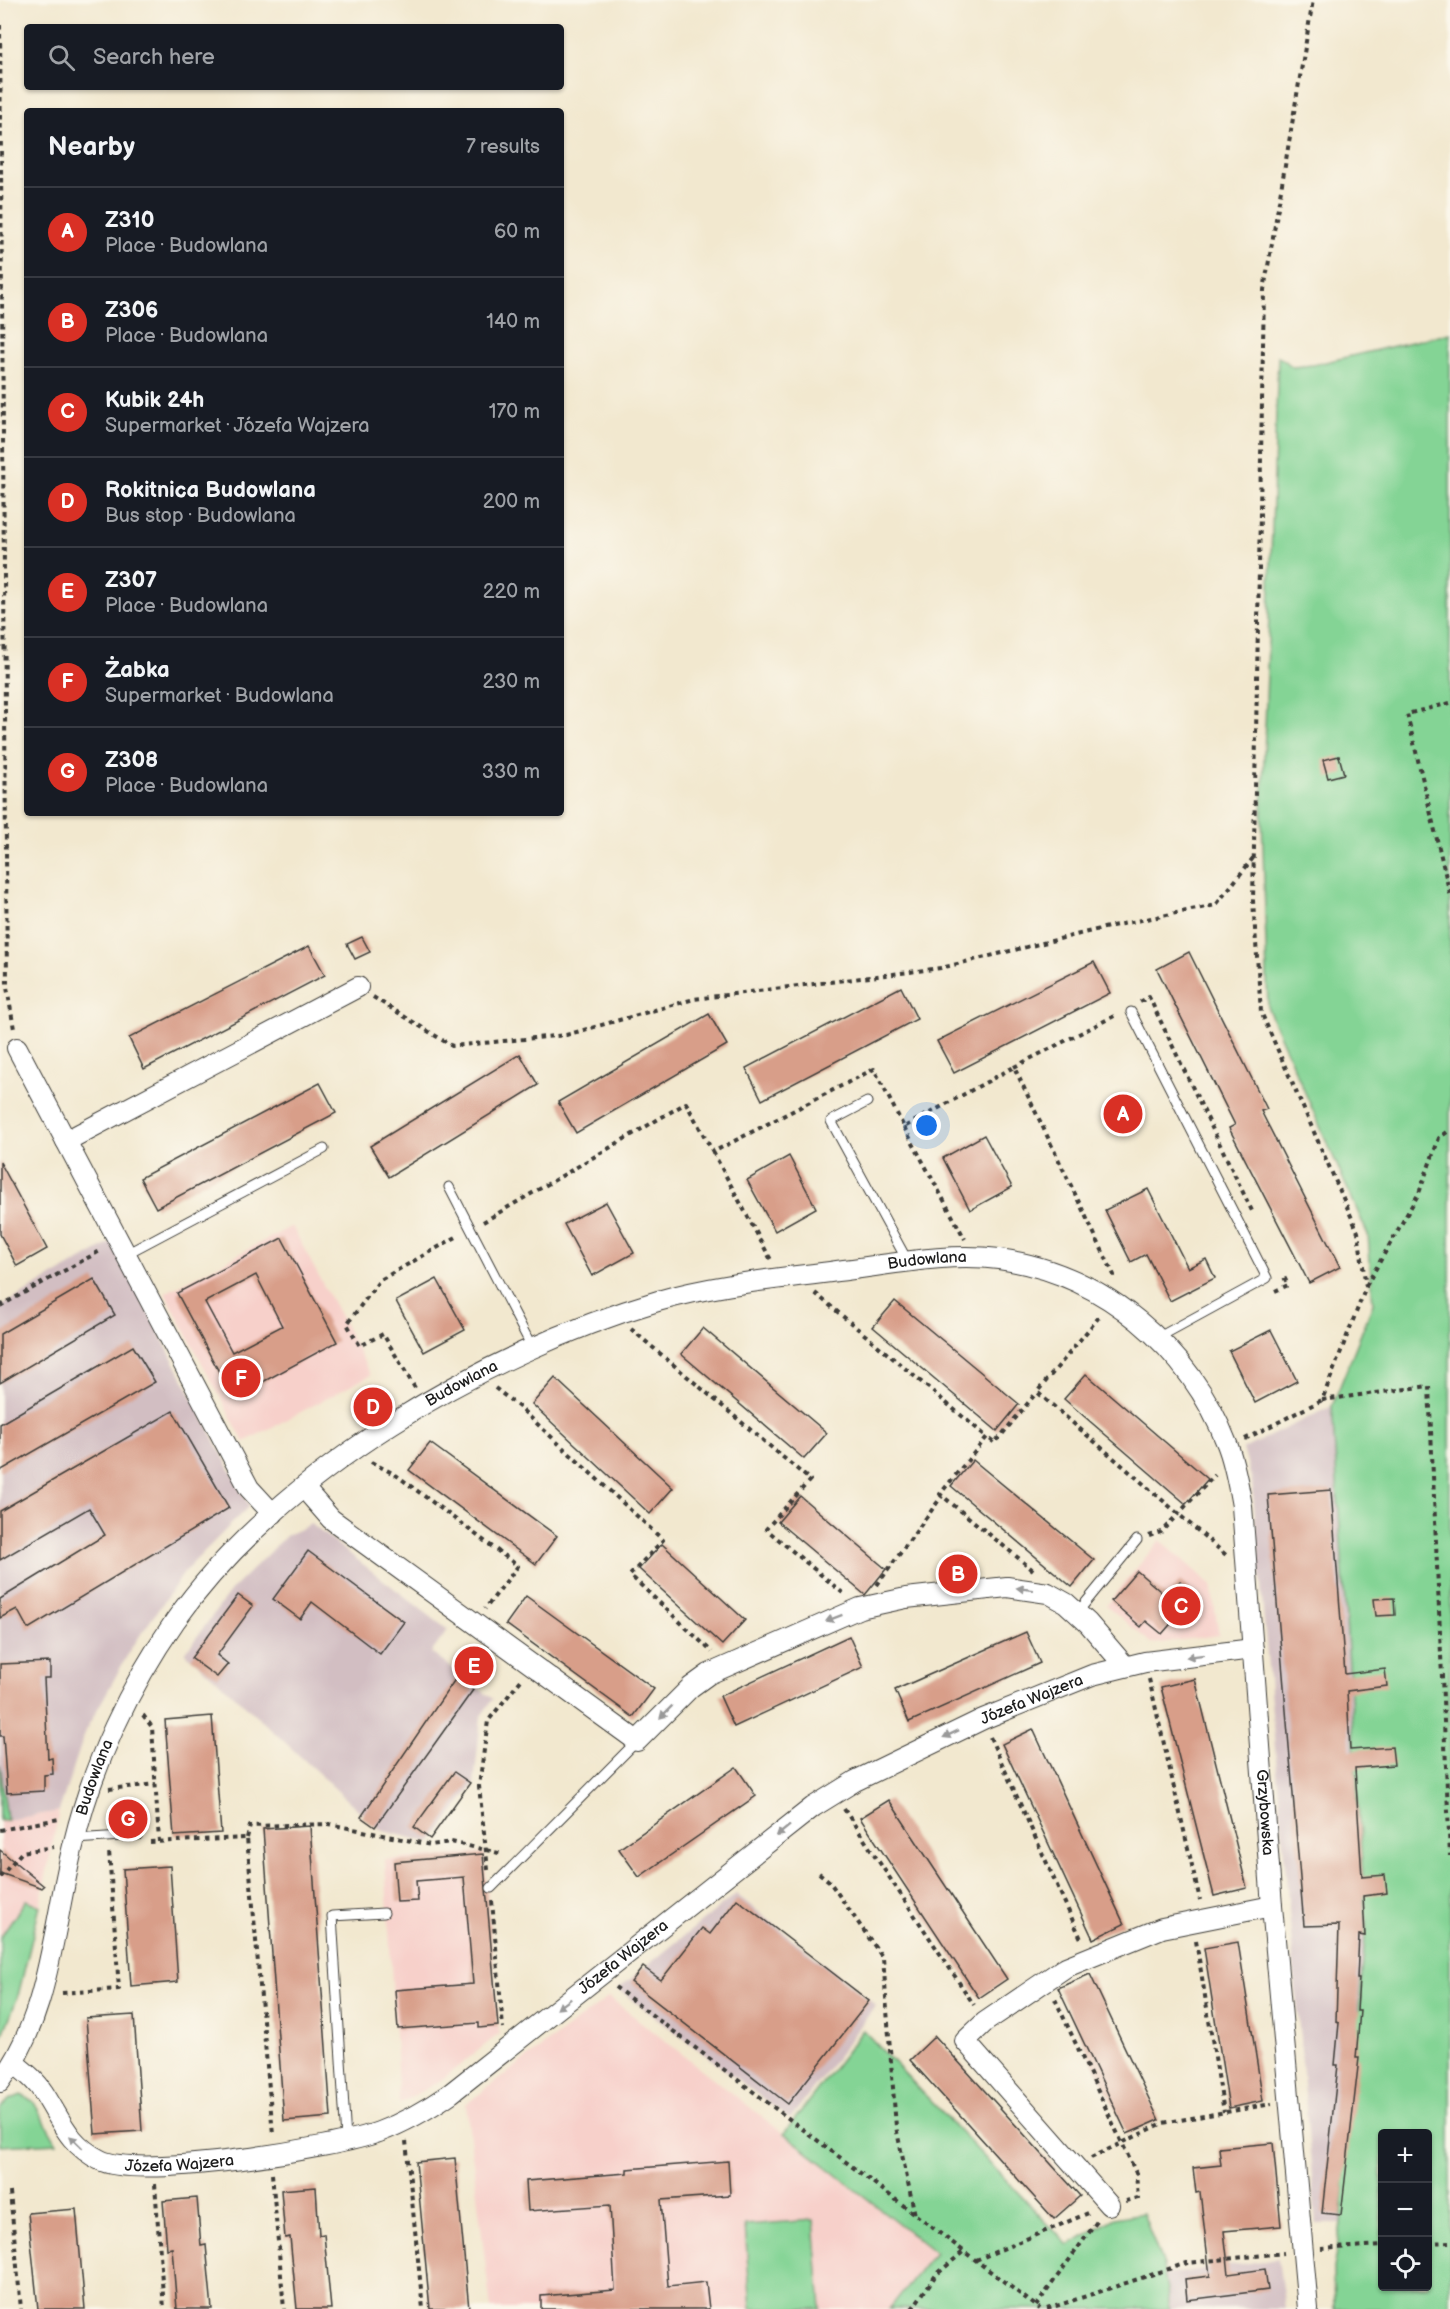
<!DOCTYPE html>
<html lang="en">
<head>
<meta charset="utf-8">
<style>
  :root { --surface:#171b24; --page:#242831; --text:#f1f3f6; --muted:#9ea1a6; --line:#363941; --accent:#d93025 }
  body { margin:0; font-family:"Balsamiq Sans",sans-serif; background:var(--page); color:var(--text) }
  .controls { position:absolute; right:18px; bottom:18px; display:grid; overflow:hidden; border-radius:6px; box-shadow:0 2px 4px #0004 }
  .controls button { width:54px; height:54px; display:grid; place-items:center; padding:0; border:0; border-bottom:2px solid var(--line); background:var(--surface); color:var(--text); font:30px sans-serif }
  .you { position:absolute; left:927px; top:1126px; width:21px; height:21px; margin:-15px; border:4px solid #fff; border-radius:50%; background:#1a73e8; box-shadow:0 0 0 9px #1a73e833 }
  .badge { display:grid; place-items:center; width:39px; height:39px; border-radius:50%; background:var(--accent); color:#fff; font-size:20px; font-weight:700 }
  .pin { position:absolute; translate:-50% -50%; border:3px solid #fff; box-shadow:0 2px 6px #0006 }
  .list { margin:0; padding:0; list-style:none }
  h2 { display:flex; justify-content:space-between; align-items:center; height:78px; margin:0; padding:0 24px; font-size:26px }
  h2 small { font-size:20px; font-weight:400; color:var(--muted) }
  .list li { display:grid; grid-template-columns:39px 1fr auto; gap:18px; align-items:center; box-sizing:border-box; height:90px; padding:0 24px; border-top:2px solid var(--line) }
  .list b { display:block; font-size:22px; white-space:nowrap }
  .list p { margin:0; font-size:20px; white-space:nowrap; color:var(--muted) }
  .list em { font-size:20px; font-style:normal; color:var(--muted) }
  .icon { flex:none; width:33px; height:33px; fill:none; stroke:currentColor; stroke-width:2; stroke-linecap:round; stroke-linejoin:round }
  .map { position:relative; flex:none; width:1450px; height:2309px; overflow:hidden }
  .search { position:absolute; background:var(--surface); box-shadow:0 2px 4px #0004; left:24px; top:24px; width:540px; height:66px; display:flex; align-items:center; gap:15px; box-sizing:border-box; padding:0 21px; border-radius:6px; color:var(--muted); font-size:22px }
  .panel { position:absolute; background:var(--surface); box-shadow:0 2px 4px #0004; left:24px; top:108px; width:540px; height:708px; border-radius:6px }
  .map>svg:first-child { display:block }
</style>
</head>
<body>
<div class="map">
<svg width="1450" height="2309" viewBox="0 0 1450 2309">
  <rect width="100%" height="100%" fill="#fbf7ec"/>
  <filter id="ink" filterUnits="userSpaceOnUse"><feTurbulence type="fractalNoise" baseFrequency=".0167" numOctaves="2"/><feDisplacementMap in="SourceGraphic" scale="12" xChannelSelector="R" yChannelSelector="G"/><feConvolveMatrix kernelMatrix="1 2 1 2 8 2 1 2 1" color-interpolation-filters="sRGB"/></filter>
  <filter id="wash" filterUnits="userSpaceOnUse"><feTurbulence type="fractalNoise" baseFrequency=".008" numOctaves="4" result="noise"/><feDisplacementMap in="SourceGraphic" scale="24" xChannelSelector="R" yChannelSelector="G"/><feGaussianBlur stdDeviation="1.35" result="paint"/><feColorMatrix in="noise" values="0 0 0 0 0 0 0 0 0 0 0 0 0 0 0 0 0 1.4 0 .05"/><feComposite in="paint" operator="in"/></filter>
  <g filter="url(#wash)">
    <rect width="100%" height="100%" fill="#f2e8cf"/>
    <!-- built -->
    <g fill="#f7d0ca">
      <path d="M292 1226 371 1375 244 1442 165 1293Z"/>
      <path d="M1160 1540 1211 1585 1219 1635 1152 1644 1106 1605Z"/>
      <path d="M59 1811 40 1906 26 1901 0 1938V1821Z"/>
      <path d="M484 1853 499 2034 441 2080 399 2104 385 1860Z"/>
      <path d="M609 1997 935 2252 889 2309H491L466 2104Z"/>
    </g>
    <!-- industrial -->
    <g fill="#d2bec2">
      <path d="M112 1242 249 1506 186 1570 132 1647 86 1730 59 1811 7 1820 0 1764V1307Z"/>
      <path d="M1332 1406 1366 1925 1341 2224H1316L1252 1481 1243 1449Z"/>
      <path d="M311 1524 448 1630 431 1653 493 1699 481 1716 474 1784 431 1843 380 1830 224 1686 185 1653 232 1589 287 1535Z"/>
      <path d="M736 1894 876 2005 790 2119 618 1989Z"/>
      <path d="M1278 2259 1285 2309H1170L1165 2275Z"/>
    </g>
    <!-- green -->
    <g fill="#84d495" stroke="#507858" stroke-width="1.5" fill-rule="evenodd">
      <path d="M1450 333V2309H1334L1333 2269 1341 2224 1366 1925 1332 1406 1373 1304 1368 1235 1268 1009 1262 816 1278 356 1293 367 1313 365ZM1382 2134H1428V2286H1382Z"/>
      <path d="M0 1764 7 1820 0 1821Z"/>
      <path d="M26 1900 40 1906 18 1996 0 2042V1938Z"/>
      <path d="M863 2030 1068 2245 1115 2218 1143 2213 1163 2266 1170 2309H889L935 2252 784 2133Z"/>
      <path d="M21 2095 33 2101 57 2143 0 2146V2109L9 2100Z"/>
      <path d="M814 2220 821 2309H751L745 2225Z"/>
    </g>
    <g id="blocks">
      <!-- building -->
      <g fill="#d89e89" fill-rule="evenodd">
        <path d="M1339 756 1344 774 1328 778 1323 760Z"/>
        <path d="M362 937 370 952 355 959 347 944Z"/>
        <path d="M309 946 325 975 144 1069 129 1038Z"/>
        <path d="M1189 952 1267 1109 1261 1111 1340 1267 1309 1283 1229 1128 1235 1125 1157 969Z"/>
        <path d="M1094 962 1110 993 954 1073 937 1041Z"/>
        <path d="M901 987 917 1019 762 1100 746 1068Z"/>
        <path d="M709 1014 727 1045 576 1133 558 1102Z"/>
        <path d="M520 1054 538 1085 389 1177 370 1146Z"/>
        <path d="M320 1083 336 1113 156 1208 140 1178Z"/>
        <path d="M1127 1103 1134 1118 1120 1125 1113 1110Z"/>
        <path d="M984 1135 1012 1187 970 1210 943 1158Z"/>
        <path d="M789 1156 816 1208 775 1231 747 1180Z"/>
        <path d="M0 1162 47 1249 17 1266 0 1234Z"/>
        <path d="M1148 1189 1188 1268 1206 1259 1215 1278 1170 1301 1146 1254 1131 1262 1105 1210Z"/>
        <path d="M606 1202 634 1253 592 1276 564 1224Z"/>
        <path d="M282 1238 337 1342 233 1398 177 1293ZM256 1275 282 1326 232 1352 205 1302Z"/>
        <path d="M94 1279 115 1315 0 1383V1334Z"/>
        <path d="M437 1279 465 1330 424 1352 396 1301Z"/>
        <path d="M895 1301 1019 1404 997 1431 873 1327Z"/>
        <path d="M703 1328 827 1433 804 1459 681 1354Z"/>
        <path d="M1271 1330 1297 1381 1255 1403 1229 1351Z"/>
        <path d="M133 1346 155 1382 0 1471V1424Z"/>
        <path d="M1086 1374 1208 1479 1186 1504 1064 1399Z"/>
        <path d="M555 1378 673 1488 650 1514 532 1404Z"/>
        <path d="M173 1411 229 1508 28 1629 17 1609 0 1618V1599L105 1535 89 1508 0 1560V1511Z"/>
        <path d="M430 1443 557 1536 536 1564 409 1470Z"/>
        <path d="M973 1460 1094 1560 1072 1587 951 1486Z"/>
        <path d="M1331 1490 1345 1674 1385 1669 1387 1686 1347 1691 1350 1750 1392 1747 1394 1765 1355 1768 1362 1877 1385 1875 1387 1893 1363 1896 1365 1936 1359 1935 1357 1979H1359L1357 2011H1360L1356 2058H1359L1341 2215 1322 2213 1338 2065H1335L1339 2023 1336 2022 1339 1925 1304 1926 1268 1495Z"/>
        <path d="M800 1496 886 1569 865 1595 778 1522Z"/>
        <path d="M662 1544 745 1620 722 1645 639 1569Z"/>
        <path d="M308 1551 404 1622 380 1654 312 1602 300 1619 273 1599Z"/>
        <path d="M965 1564 968 1579 950 1581 948 1567Z"/>
        <path d="M1137 1571 1167 1597 1180 1581 1196 1595 1162 1634 1146 1621 1141 1627 1111 1601Z"/>
        <path d="M238 1595 253 1606 217 1655 228 1664 217 1677 191 1658Z"/>
        <path d="M526 1596 654 1689 633 1717 506 1624Z"/>
        <path d="M1394 1598 1395 1615 1376 1616 1374 1599Z"/>
        <path d="M1026 1632 1040 1663 909 1722 895 1690Z"/>
        <path d="M849 1636 863 1667 734 1727 720 1696Z"/>
        <path d="M473 1653 487 1664 470 1687 473 1690 375 1827 361 1817Z"/>
        <path d="M50 1662V1678H44L48 1759 52 1758 53 1774 44 1775V1791L7 1793 3 1736H0V1664Z"/>
        <path d="M1195 1679 1247 1888 1214 1896 1161 1687Z"/>
        <path d="M212 1716 221 1833 174 1836 165 1720Z"/>
        <path d="M1033 1729 1124 1924 1093 1939 1002 1744Z"/>
        <path d="M736 1767 756 1796 639 1877 619 1849Z"/>
        <path d="M454 1772 470 1783 430 1839 414 1827Z"/>
        <path d="M889 1800 1007 1979 979 1998 860 1818Z"/>
        <path d="M136 1809 137 1828 121 1829 119 1811Z"/>
        <path d="M310 1826 331 2117 284 2121 263 1829Z"/>
        <path d="M0 1850 44 1886 42 1888 0 1873Z"/>
        <path d="M483 1854 498 2026 479 2028V2023L398 2029 395 1990 473 1984 464 1877 416 1881 418 1901 397 1902 394 1862Z"/>
        <path d="M170 1866 178 1982 131 1986 123 1869Z"/>
        <path d="M737 1899 869 2001 788 2104 631 1982 643 1967 661 1980 702 1928 710 1934Z"/>
        <path d="M1238 1942 1263 2101 1229 2108 1204 1948Z"/>
        <path d="M1090 1974 1159 2120 1127 2134 1058 1988Z"/>
        <path d="M134 2015 142 2131 95 2134 86 2018Z"/>
        <path d="M935 2036 1080 2196 1054 2219 910 2060Z"/>
        <path d="M1273 2143 1281 2226 1224 2231 1229 2274 1265 2269 1268 2290 1187 2300 1185 2279 1210 2276 1200 2192 1196 2193 1193 2168 1221 2165 1219 2148Z"/>
        <path d="M455 2158 469 2309H430L416 2162Z"/>
        <path d="M728 2161 730 2195 661 2200 668 2286 706 2282 709 2309H541V2296L615 2290 610 2205 528 2211 526 2181 627 2173V2169Z"/>
        <path d="M316 2187 319 2235 324 2234 331 2309H297L290 2237 285 2238 281 2190Z"/>
        <path d="M197 2198 201 2246 206 2245 212 2309H177L172 2248 167 2249 163 2201Z"/>
        <path d="M76 2209 85 2309H38L28 2213Z"/>
      </g>
    </g>
  </g>
  <g filter="url(#ink)">
    <use href="#blocks" fill-opacity="0" stroke="#3c3b37" stroke-width="1.5"/>
    <g fill="none" stroke-linecap="round" stroke-linejoin="round">
      <!-- service casing -->
      <g stroke="#3c3b37" stroke-width="11">
        <g id="service">
          <path d="M1131 1012 1267 1278 1159 1337"/>
          <path d="M867 1102 831 1121 908 1262"/>
          <path d="M449 1187 533 1349"/>
          <path d="M126 1254 324 1149"/>
          <path d="M1077 1613 1137 1540"/>
          <path d="M74 1839 138 1835"/>
          <path d="M491 1888 637 1741"/>
          <path d="M346 2140 332 1916 384 1913"/>
        </g>
      </g>
      <!-- minor casing -->
      <g stroke="#3c3b37" stroke-width="22">
        <g id="minor">
          <path d="M17 1048 249 1488 273 1514"/>
          <path d="M66 1141 358 987"/>
          <path d="M304 1488 331 1519 637 1741 691 1687 709 1674 860 1608 906 1598 1007 1587 1048 1593 1066 1603 1088 1623 1124 1665"/>
          <path id="s1" d="M14 2063C25 2072 36 2080 43 2092 62 2121 67 2143 100 2160 139 2180 335 2148 379 2132 406 2122 428 2109 451 2093L813 1807 855 1781 983 1719 1092 1675 1145 1662 1253 1649"/>
          <path id="s2" d="M0 2082C51 2014 53 1922 74 1842 93 1764 129 1687 175 1621 280 1472 485 1352 658 1301 717 1284 777 1279 837 1271 889 1265 946 1252 999 1259 1103 1273 1190 1348 1227 1444 1235 1464 1238 1485 1242 1506L1272 1906 1308 2309"/>
          <path d="M1109 2205 965 2041 985 2022 1066 1967 1162 1928 1272 1906"/>
        </g>
      </g>
      <!-- path -->
      <g stroke="#3c3b37" stroke-width="4" stroke-dasharray="4.5 4.5" stroke-linecap="butt">
        <path d="M0 25 7 987 14 1029"/>
        <path d="M1450 703 1407 714 1450 894"/>
        <path d="M373 997 452 1046 566 1035 694 999 941 968 1112 926 1216 905 1253 858"/>
        <path d="M1140 1002 1149 997 1252 1211"/>
        <path d="M1014 1067 1118 1014"/>
        <path d="M904 1127 965 1239"/>
        <path d="M713 1152 771 1260"/>
        <path d="M483 1222 686 1103 713 1152 874 1069 904 1127 1014 1067 1114 1275V1281"/>
        <path d="M1366 1286 1419 1193 1439 1138 1450 1130"/>
        <path d="M1275 1291 1288 1285 1283 1275"/>
        <path d="M815 1293 987 1437"/>
        <path d="M0 1306 102 1250"/>
        <path d="M1099 1317 1037 1392 1226 1555"/>
        <path d="M631 1329 810 1480 766 1529 844 1594"/>
        <path d="M415 1388 383 1334 360 1346 347 1324 380 1280 458 1236"/>
        <path d="M495 1388 519 1407 663 1540 630 1575 712 1652"/>
        <path d="M1322 1400 1429 1386 1450 1856"/>
        <path d="M1245 1439 1322 1400 1366 1287 1358 1232 1261 1012 1253 901 1264 290 1313 0"/>
        <path d="M371 1462 396 1475 518 1566 485 1609"/>
        <path d="M1149 1536 1161 1532 1215 1475"/>
        <path d="M1033 1570 940 1494 987 1437 995 1443 1037 1392"/>
        <path d="M877 1585 942 1496"/>
        <path d="M1149 1679 1200 1900"/>
        <path d="M143 1715 152 1727 159 1842"/>
        <path d="M990 1737 1082 1941"/>
        <path d="M109 1789 156 1784"/>
        <path d="M844 1809 974 2005"/>
        <path d="M0 1830 59 1819"/>
        <path d="M247 1838 250 1826 329 1824 431 1845 451 1842 503 1854"/>
        <path d="M150 1842 247 1838 273 2134"/>
        <path d="M488 1870 479 1786 488 1721 521 1680"/>
        <path d="M819 1873 829 1881 883 1958 896 2127 915 2215"/>
        <path d="M0 1877 22 1852 54 1847"/>
        <path d="M492 1901 503 2028"/>
        <path d="M1196 1941 1224 2112"/>
        <path d="M615 1987 1040 2309"/>
        <path d="M62 1993 119 1989 109 1851"/>
        <path d="M1055 1999 1136 2173 1138 2198 1126 2201"/>
        <path d="M406 2141 423 2309"/>
        <path d="M1091 2158 1163 2123 1272 2104"/>
        <path d="M272 2174 284 2309"/>
        <path d="M155 2184 164 2309"/>
        <path d="M10 2192 21 2309"/>
        <path d="M1428 2243 1450 2242"/>
        <path d="M1321 2249 1382 2245"/>
        <path d="M976 2260 1091 2212"/>
        <path d="M1036 2306 1098 2220"/>
        <path d="M912 2309 936 2275 964 2251"/>
        <path d="M1047 2309 1187 2263 1284 2253"/>
      </g>
      <!-- service -->
      <use href="#service" stroke="#fff" stroke-width="9"/>
      <!-- minor -->
      <use href="#minor" stroke="#fff" stroke-width="20"/>
    </g>
    <!-- one-way arrows -->
    <defs><path id="oneway-solid" d="M-6-.8H1V-3.2L6.5 0L1 3.2V.8H-6Z" transform="scale(1.5)"/></defs>
    <g fill="#999">
      <use href="#oneway-solid" transform="translate(1025 1589) rotate(-173)"/>
      <use href="#oneway-solid" transform="translate(834 1618) rotate(159)"/>
      <use href="#oneway-solid" transform="translate(1195 1656) rotate(173)"/>
      <use href="#oneway-solid" transform="translate(666 1712) rotate(135)"/>
      <use href="#oneway-solid" transform="translate(951 1734) rotate(155)"/>
      <use href="#oneway-solid" transform="translate(783 1831) rotate(141)"/>
      <use href="#oneway-solid" transform="translate(564 2004) rotate(143)"/>
      <use href="#oneway-solid" transform="translate(76 2142) rotate(-136)"/>
    </g>
  </g>
  <g text-anchor="middle" dominant-baseline="central" stroke-width="4.5" stroke-linejoin="round" paint-order="stroke">
    <!-- street labels -->
    <g font-size="16" fill="#1c1c1c" stroke="#fbf7ec">
      <text stroke="none"><textPath href="#s2" startOffset="1359">Budowlana</textPath></text>
      <text stroke="none"><textPath href="#s2" startOffset="873">Budowlana</textPath></text>
      <text stroke="none"><textPath href="#s1" startOffset="1202">Józefa Wajzera</textPath></text>
      <text stroke="none"><textPath href="#s2" startOffset="321">Budowlana</textPath></text>
      <text stroke="none"><textPath href="#s2" startOffset="2110">Grzybowska</textPath></text>
      <text stroke="none"><textPath href="#s1" startOffset="716">Józefa Wajzera</textPath></text>
      <text stroke="none"><textPath href="#s1" startOffset="212">Józefa Wajzera</textPath></text>
    </g>
  </g>
</svg>
<div class="controls">
<button>+</button>
<button>−</button>
<button><svg class="icon" aria-label="locate" viewBox="0 0 24 24"><circle cx="12" cy="12" r="6"/><path d="M12 2v4M12 18v4M2 12h4M18 12h4"/></svg></button>
</div>
<div class="you"></div>
<div class="pin badge" style="left:1123px;top:1114px">A</div>
<div class="pin badge" style="left:958px;top:1574px">B</div>
<div class="pin badge" style="left:1181px;top:1606px">C</div>
<div class="pin badge" style="left:373px;top:1407px">D</div>
<div class="pin badge" style="left:474px;top:1666px">E</div>
<div class="pin badge" style="left:241px;top:1378px">F</div>
<div class="pin badge" style="left:128px;top:1819px">G</div>
<div class="search"><svg class="icon" aria-label="search" viewBox="0 0 24 24"><circle cx="10" cy="10" r="6"/><path d="M15 15l6 6"/></svg>Search here</div>
<section class="panel">
<h2>Nearby<small>7 results</small></h2>
<ul class="list">
<li><span class="badge">A</span><div><b>Z310</b><p>Place · Budowlana</p></div><em>60 m</em></li>
<li><span class="badge">B</span><div><b>Z306</b><p>Place · Budowlana</p></div><em>140 m</em></li>
<li><span class="badge">C</span><div><b>Kubik 24h</b><p>Supermarket · Józefa Wajzera</p></div><em>170 m</em></li>
<li><span class="badge">D</span><div><b>Rokitnica Budowlana</b><p>Bus stop · Budowlana</p></div><em>200 m</em></li>
<li><span class="badge">E</span><div><b>Z307</b><p>Place · Budowlana</p></div><em>220 m</em></li>
<li><span class="badge">F</span><div><b>Żabka</b><p>Supermarket · Budowlana</p></div><em>230 m</em></li>
<li><span class="badge">G</span><div><b>Z308</b><p>Place · Budowlana</p></div><em>330 m</em></li>
</ul>
</section>
</div>
</body>
</html>
